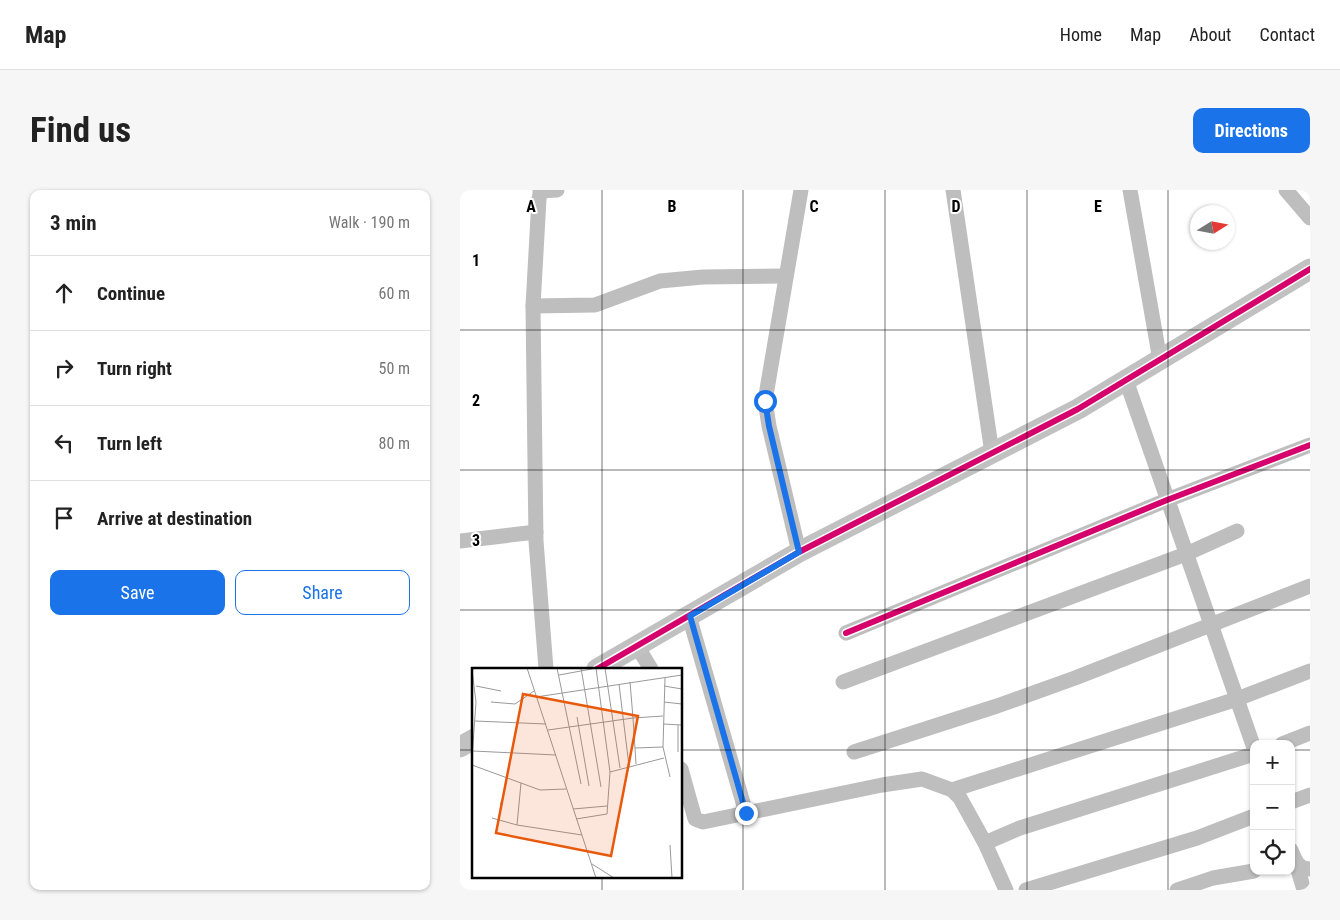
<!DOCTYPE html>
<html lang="en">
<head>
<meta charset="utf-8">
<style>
  :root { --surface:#fff; --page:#f6f6f6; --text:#222; --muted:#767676; --line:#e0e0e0; --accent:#1a73e8 }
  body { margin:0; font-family:"Roboto Condensed",sans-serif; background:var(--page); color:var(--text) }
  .controls { position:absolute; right:15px; bottom:15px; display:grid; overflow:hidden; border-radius:10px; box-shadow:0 1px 4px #0004 }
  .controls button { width:45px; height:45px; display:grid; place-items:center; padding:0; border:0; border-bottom:1px solid var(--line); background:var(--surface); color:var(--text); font:25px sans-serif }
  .compass { position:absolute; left:730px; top:15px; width:45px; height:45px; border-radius:50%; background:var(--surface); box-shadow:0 1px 4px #0004; rotate:79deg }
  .stop { position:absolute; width:15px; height:15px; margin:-11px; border:4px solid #1a73e8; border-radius:50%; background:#fff }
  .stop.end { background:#1a73e8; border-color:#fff; box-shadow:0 1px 5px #0008 }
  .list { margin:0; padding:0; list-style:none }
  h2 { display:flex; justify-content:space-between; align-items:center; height:65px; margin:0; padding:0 20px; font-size:21px }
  h2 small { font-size:16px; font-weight:400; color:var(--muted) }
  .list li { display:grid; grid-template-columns:32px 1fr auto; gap:15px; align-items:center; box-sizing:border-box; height:75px; padding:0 20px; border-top:1px solid var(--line) }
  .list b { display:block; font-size:19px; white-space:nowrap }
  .list em { font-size:16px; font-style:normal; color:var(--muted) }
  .actions { display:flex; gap:10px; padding:15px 20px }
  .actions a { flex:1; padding:11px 0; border:1px solid var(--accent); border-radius:10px; text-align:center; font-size:18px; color:var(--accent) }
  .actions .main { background:var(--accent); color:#fff }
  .icon { flex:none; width:28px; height:28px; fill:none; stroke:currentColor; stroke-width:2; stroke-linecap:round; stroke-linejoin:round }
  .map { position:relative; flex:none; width:850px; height:700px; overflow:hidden; border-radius:10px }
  header { display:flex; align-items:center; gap:30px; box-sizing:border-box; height:70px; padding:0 25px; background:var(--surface); border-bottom:1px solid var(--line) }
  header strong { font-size:24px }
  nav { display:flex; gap:28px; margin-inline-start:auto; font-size:18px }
  .intro { display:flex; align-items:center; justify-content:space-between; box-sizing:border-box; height:120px; padding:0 30px }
  h1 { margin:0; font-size:35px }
  .button { padding:12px 22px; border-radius:10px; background:var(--accent); color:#fff; font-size:18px; font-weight:700 }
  main { display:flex; gap:30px; padding:0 30px }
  aside { flex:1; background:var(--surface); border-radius:10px; box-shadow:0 1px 4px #0004 }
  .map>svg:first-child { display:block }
</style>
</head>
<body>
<header>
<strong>Map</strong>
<nav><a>Home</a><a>Map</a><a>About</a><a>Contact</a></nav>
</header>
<div class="intro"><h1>Find us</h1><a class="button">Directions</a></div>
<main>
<aside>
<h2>3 min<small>Walk · 190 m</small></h2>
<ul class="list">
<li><svg class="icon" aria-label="ahead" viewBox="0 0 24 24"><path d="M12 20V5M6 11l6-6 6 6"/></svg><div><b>Continue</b></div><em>60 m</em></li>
<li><svg class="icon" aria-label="right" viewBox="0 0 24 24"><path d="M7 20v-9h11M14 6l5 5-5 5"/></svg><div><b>Turn right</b></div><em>50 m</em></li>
<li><svg class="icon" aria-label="left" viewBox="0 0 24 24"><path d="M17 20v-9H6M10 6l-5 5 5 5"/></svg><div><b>Turn left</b></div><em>80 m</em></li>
<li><svg class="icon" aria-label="arrive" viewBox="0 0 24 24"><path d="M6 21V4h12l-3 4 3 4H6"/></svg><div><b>Arrive at destination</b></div></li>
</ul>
<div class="actions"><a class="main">Save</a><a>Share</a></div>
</aside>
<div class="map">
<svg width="850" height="700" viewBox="0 0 850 700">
  <rect width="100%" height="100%" fill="#fff"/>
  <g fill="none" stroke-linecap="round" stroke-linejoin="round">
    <!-- street -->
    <g stroke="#bebebe" stroke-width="15">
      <path d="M81 0 79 9 73 116 76 351 86 479"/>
      <path d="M493 0 532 263"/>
      <path d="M670 0 700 170"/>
      <path d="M826 0 850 28"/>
      <path d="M80 1 97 0"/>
      <path d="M73 116 135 115 200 91 243 87 326 86"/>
      <path d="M666 190 794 558"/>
      <path d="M0 351 76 342"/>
      <path d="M339 362 309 236 305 211 341 0"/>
      <path d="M229 426 286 623"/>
      <path d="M386 443 707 310 850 255"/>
      <path d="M177 456 191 479"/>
      <path d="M383 492 726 364 777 341"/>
      <path d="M822 554 850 543"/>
      <path d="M394 562 537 516 615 488 850 396"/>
      <path d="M221 579 235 629 243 632 422 595 462 589 492 600 500 608 525 653 546 700"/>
      <path d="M492 600 777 509 850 481"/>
      <path d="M831 612 850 605"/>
      <path d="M525 653 560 638 794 564"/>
      <path d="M831 660C835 670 838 679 850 679"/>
      <path d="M831 674 836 673 844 700"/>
      <path d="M566 700 737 648 794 626"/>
      <path d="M717 700 753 688 794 681"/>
    </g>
    <!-- secondary -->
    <g stroke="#c1c1c1" stroke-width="21">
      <path d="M137 479 339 362 618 219 850 79"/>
      <path d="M0 557 14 549"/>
    </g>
    <!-- cycleway casing -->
    <g stroke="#fff" stroke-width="9">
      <g id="cycleway">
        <path d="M386 443 707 310 850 255"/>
        <path d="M137 479 339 362 618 219 850 79"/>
      </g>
    </g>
    <!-- cycleway -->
    <use href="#cycleway" stroke="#d6006c" stroke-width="6"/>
  </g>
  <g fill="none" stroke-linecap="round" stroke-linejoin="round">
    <!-- route -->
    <path stroke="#1a73e8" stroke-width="6" d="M286 623 230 426 339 362 309 236 305 211"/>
  </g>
  <!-- grid -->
  <path fill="none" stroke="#000" stroke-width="1" stroke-opacity="0.55" d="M142 0V479M283 0V700M425 0V700M567 0V700M708 0V700M0 140H850M0 280H850M0 420H850M0 560H14M221 560H794M831 560H850M142 686V700"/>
  <!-- overview -->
  <g transform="translate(12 478)">
    <rect width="210" height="210" fill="#fff"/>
    <path fill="none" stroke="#999" stroke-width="1" d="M55 0 124 210M85 0 109 116M109 0 129 119M124 0 138 104M133 0 148 100M87 7 125 0M193 10 191 79 198 109M147 16 157 98M4 18 29 23M192 18 210 21M64 29 210 7M19 34 43 36 62 23M192 34 210 36M105 49 117 118M3 53 74 56M191 56 210 57M76 62 161 50 158 14M163 80 191 79M1 83 84 87M206 84V57M0 90 4 34 0 2M164 96 161 50 191 48M0 97 68 122 94 121M101 141 135 138M20 150 45 157 110 167M104 151 135 146 138 104 192 90M27 152 29 134M45 157 49 115M198 177 200 210M120 196 142 210"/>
    <path fill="#e8590c" fill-opacity="0.15" stroke="#e8590c" stroke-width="2.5" d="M51 26 166 48 139 188 24 165Z"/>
    <rect width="210" height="210" fill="none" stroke="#000" stroke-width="2.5"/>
  </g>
  <g font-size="16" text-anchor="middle" font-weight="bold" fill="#000" stroke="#fff" stroke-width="4" stroke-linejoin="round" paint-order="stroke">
    <text x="71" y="22">A</text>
    <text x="212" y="22">B</text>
    <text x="354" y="22">C</text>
    <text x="496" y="22">D</text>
    <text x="638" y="22">E</text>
    <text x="16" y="76">1</text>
    <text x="16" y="216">2</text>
    <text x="16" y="356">3</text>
  </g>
</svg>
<div class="controls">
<button>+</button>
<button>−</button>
<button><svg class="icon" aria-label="locate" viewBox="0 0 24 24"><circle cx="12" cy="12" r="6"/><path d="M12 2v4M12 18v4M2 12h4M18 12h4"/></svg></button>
</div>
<svg class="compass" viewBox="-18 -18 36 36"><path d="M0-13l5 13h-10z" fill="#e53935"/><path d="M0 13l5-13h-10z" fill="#767676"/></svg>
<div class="stop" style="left:305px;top:211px"></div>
<div class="stop end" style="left:286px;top:623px"></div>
</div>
</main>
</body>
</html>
